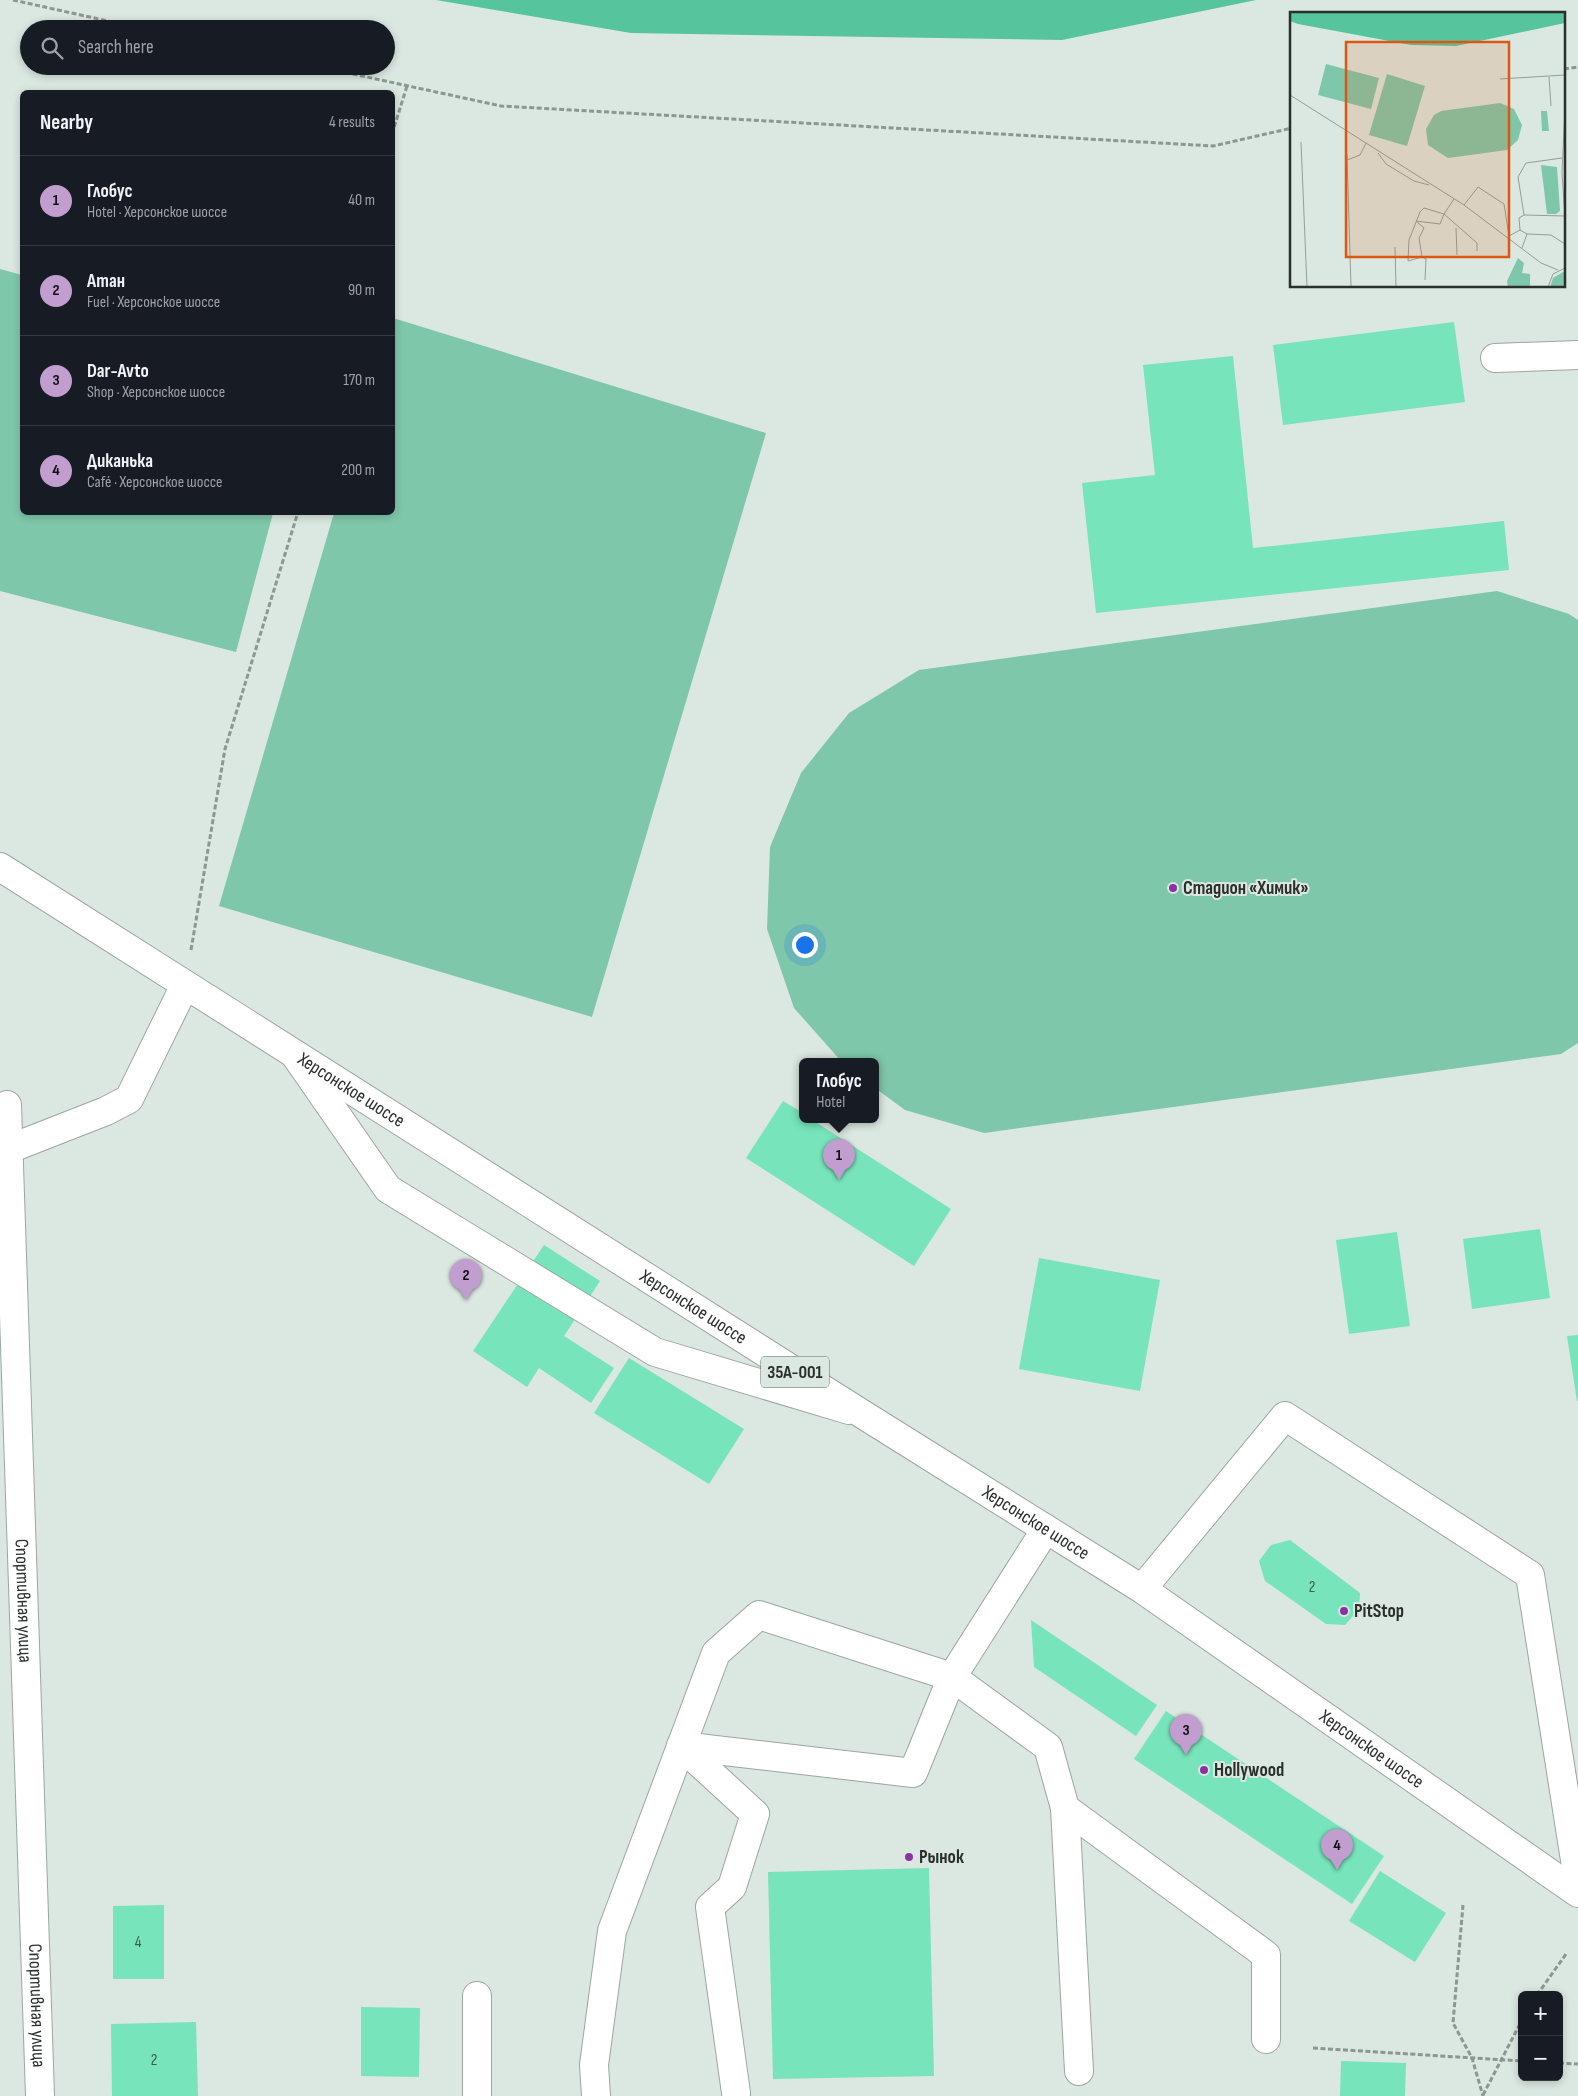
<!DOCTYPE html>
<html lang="en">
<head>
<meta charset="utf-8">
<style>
  :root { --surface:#171b24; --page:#242831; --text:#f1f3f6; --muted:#9ea1a6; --line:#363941; --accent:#c19dd0 }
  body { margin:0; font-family:"Sofia Sans Condensed",sans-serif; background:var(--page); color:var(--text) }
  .controls { position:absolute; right:15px; bottom:15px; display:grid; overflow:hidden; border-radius:8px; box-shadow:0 2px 8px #0003 }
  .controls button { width:45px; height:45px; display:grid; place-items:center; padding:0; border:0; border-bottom:1px solid var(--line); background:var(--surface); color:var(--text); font:25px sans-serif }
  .you { position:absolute; left:804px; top:944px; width:18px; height:18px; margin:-12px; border:4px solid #fff; border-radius:50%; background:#1a73e8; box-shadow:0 0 0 8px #1a73e833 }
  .badge { display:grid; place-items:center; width:32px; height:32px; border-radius:50%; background:var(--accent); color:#111; font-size:16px; font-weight:700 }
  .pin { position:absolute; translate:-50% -41px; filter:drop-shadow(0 1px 2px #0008) }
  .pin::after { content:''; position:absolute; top:26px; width:18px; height:15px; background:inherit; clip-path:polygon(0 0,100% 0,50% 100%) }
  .popup { position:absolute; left:799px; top:1058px; width:80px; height:65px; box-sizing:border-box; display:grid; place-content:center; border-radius:8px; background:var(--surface); filter:drop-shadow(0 1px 4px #0005); font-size:16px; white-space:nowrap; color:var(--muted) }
  .popup b { font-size:19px; color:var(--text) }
  .popup::after { content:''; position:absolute; left:50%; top:100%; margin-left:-10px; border:10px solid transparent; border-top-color:var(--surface) }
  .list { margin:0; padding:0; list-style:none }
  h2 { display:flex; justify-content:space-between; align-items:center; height:65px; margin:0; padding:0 20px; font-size:21px }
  h2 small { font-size:16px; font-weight:400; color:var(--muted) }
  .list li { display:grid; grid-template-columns:32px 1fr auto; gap:15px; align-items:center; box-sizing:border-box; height:90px; padding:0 20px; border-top:1px solid var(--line) }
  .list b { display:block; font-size:19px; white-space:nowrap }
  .list p { margin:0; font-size:16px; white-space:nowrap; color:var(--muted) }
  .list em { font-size:16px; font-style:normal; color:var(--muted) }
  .icon { flex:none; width:28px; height:28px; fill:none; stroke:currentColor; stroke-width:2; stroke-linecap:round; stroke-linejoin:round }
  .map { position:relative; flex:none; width:1578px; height:2096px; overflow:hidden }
  .search { position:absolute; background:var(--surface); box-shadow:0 2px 8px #0003; left:20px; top:20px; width:375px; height:55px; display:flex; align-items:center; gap:12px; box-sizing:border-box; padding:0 18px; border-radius:28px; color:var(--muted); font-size:19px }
  .panel { position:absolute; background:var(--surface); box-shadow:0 2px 8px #0003; left:20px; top:90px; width:375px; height:425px; border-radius:8px }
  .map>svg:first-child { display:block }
</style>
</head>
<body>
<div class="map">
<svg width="1578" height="2096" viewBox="0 0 1578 2096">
  <rect width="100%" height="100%" fill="#dbe7e1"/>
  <!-- green -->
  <g fill="#7fc7aa">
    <path d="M0 269 22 275V512L273 513 236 652 0 591Z"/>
    <path d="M393 318 766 433 592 1017 219 906 334 513 392 512Z"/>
    <path d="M1497 591 1569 614 1578 620V1043L1561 1054 984 1133 905 1110 875 1088V1061H841L794 1008 767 929 770 847 801 773 849 713 919 670Z"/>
  </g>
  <!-- water -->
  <path fill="#56c59d" d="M436 0H1256L1062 40 631 33Z"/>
  <!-- building -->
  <g fill="#77e4bb">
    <path d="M1454 322 1465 402 1283 425 1273 345Z"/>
    <path d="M1233 356 1253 548 1504 521 1509 570 1096 613 1082 483 1155 475 1143 365Z"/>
    <path d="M783 1101 803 1113V1119H811L951 1209 914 1266 746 1158Z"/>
    <path d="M1540 1229 1550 1298 1472 1309 1463 1239Z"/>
    <path d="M1397 1232 1410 1326 1349 1334 1336 1240Z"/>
    <path d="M544 1245 600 1281 564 1336 614 1368 591 1403 539 1368 527 1387 473 1351Z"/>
    <path d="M1039 1258 1160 1280 1140 1391 1019 1369Z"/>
    <path d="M1578 1335V1401H1577L1567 1336Z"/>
    <path d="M629 1358 744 1429 709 1484 594 1413Z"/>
    <path d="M1290 1540 1360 1593 1359 1609 1345 1625 1326 1624 1265 1581 1259 1561 1271 1545Z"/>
    <path d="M1031 1620 1157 1705 1136 1736 1034 1667Z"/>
    <path d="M1166 1711 1384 1856 1352 1904 1134 1759Z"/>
    <path d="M929 1868 934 2076 773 2079 768 1872Z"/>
    <path d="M1380 1871 1446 1913 1415 1962 1349 1921Z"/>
    <path d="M164 1905V1979H113V1906Z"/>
    <path d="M361 2007 420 2008 419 2077 361 2076Z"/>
    <path d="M196 2022 198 2096H112L111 2024Z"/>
    <path d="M1341 2061 1406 2063 1405 2096H1340Z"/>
  </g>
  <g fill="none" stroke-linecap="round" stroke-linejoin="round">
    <!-- minor casing -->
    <g stroke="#9ca6a1" stroke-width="30">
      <g id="minor">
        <path d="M1495 358 1578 355"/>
        <path d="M295 1055 388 1189 655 1352 849 1410"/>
        <path id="s1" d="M7 1105 40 2096"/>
        <path d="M9 1149 106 1111 129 1099 185 985"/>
        <path d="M1142 1589 1285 1416 1530 1575 1578 1879"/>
        <path d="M1065 1808 1079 2071"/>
        <path d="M736 2093 710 1907 732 1887 755 1814 681 1746 913 1773 952 1677 1048 1747 1065 1808 1266 1955V2039"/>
        <path d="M477 2096V1996"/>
        <path d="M596 2096 594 2065 612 1931 716 1653 759 1615 952 1677 1046 1529"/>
      </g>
    </g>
    <!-- highway casing -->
    <g stroke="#9ca6a1" stroke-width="30">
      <g id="highway">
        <path id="s2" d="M0 867 859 1412 1142 1589 1578 1893"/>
      </g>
    </g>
    <!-- path -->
    <g stroke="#8d9691" stroke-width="3" stroke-dasharray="5 2.5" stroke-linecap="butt">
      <path d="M13 0 144 29"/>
      <path d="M316 66 501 106 1213 146 1292 128"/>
      <path d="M1564 69 1578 67"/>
      <path d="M392 134 407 86"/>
      <path d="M191 950 225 749 298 512"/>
      <path d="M1463 1905 1453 2023 1472 2058 1483 2096"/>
      <path d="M1537 1995 1566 1954"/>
      <path d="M1313 2048 1522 2061"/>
      <path d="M1559 2063 1578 2064"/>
      <path d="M1483 2095 1522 2020"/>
    </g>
    <!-- minor -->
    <use href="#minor" stroke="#fff" stroke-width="28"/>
    <!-- highway -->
    <use href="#highway" stroke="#fff" stroke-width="28"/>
  </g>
  <!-- markers -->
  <g fill="#8734a2" stroke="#dbe7e1" stroke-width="2">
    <circle cx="1173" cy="888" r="5"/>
    <circle cx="1344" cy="1611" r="5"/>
    <circle cx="1204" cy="1770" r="5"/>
    <circle cx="909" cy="1857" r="5"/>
  </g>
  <g text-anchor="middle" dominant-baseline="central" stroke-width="4" stroke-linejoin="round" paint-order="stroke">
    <!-- number labels -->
    <g font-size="16" fill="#3d5c50">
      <text x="1312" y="1587">2</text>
      <text x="138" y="1942">4</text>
      <text x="154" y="2060">2</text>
    </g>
    <!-- shield labels -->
    <rect fill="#dbe7e1" stroke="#5f6662" stroke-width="1" x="761" y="1356.5" width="68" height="31" rx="4"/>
    <g font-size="18" font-weight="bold" fill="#2a2e2c">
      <text x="795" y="1372">35А-001</text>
    </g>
    <!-- poi labels -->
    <g font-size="19" font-weight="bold" fill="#2a2e2c" stroke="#dbe7e1" text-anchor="start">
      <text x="1183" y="888">Стадион «Химик»</text>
      <text x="1354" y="1611">PitStop</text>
      <text x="1214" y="1770">Hollywood</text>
      <text x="919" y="1857">Рынок</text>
    </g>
    <!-- street labels -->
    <g font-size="19" fill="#2a2e2c" stroke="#dbe7e1">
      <text stroke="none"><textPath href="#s2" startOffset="416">Херсонское шоссе</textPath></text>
      <text stroke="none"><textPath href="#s2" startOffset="821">Херсонское шоссе</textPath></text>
      <text stroke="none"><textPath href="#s2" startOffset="1226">Херсонское шоссе</textPath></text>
      <text stroke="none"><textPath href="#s1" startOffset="496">Спортивная улица</textPath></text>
      <text stroke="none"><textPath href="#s2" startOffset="1631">Херсонское шоссе</textPath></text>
      <text stroke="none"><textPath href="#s1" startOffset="901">Спортивная улица</textPath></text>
    </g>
  </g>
  <!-- overview -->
  <g transform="translate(1290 12)">
    <rect width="275" height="275" fill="#dbe7e1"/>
    <path d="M36 52 89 66 81 97 28 83ZM97 62 135 74 117 134 79 123ZM210 91 224 97 232 113 228 128 217 138 158 146 138 133 136 117 144 103 151 99ZM251 99H257L259 119H252ZM251 153 267 155 270 199 266 202H257ZM228 246 234 251 232 261 240 262V275H218L217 269ZM275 259V275H260L263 266Z" fill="#7fc7aa"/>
    <path d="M0 0H275V11L166 34 121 33 8 12 0 9Z" fill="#56c59d"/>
    <path fill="none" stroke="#949d99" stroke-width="1" d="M259 65 261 94M210 67 275 63M0 83 174 193 251 251 268 258M275 96 272 161 275 205M11 130 17 275M88 141 96 152 124 169 139 173M57 143 61 275M272 146 236 151 228 165 234 203 275 204M57 148 70 143 76 131M174 193 188 175 214 192 219 224 230 218M166 216 167 243M237 222 261 223 275 232M105 235 106 275M232 236 237 222 230 218 229 206 234 203M132 245 129 226 134 216 126 209 150 212 154 202 187 231V239M135 268 136 247 132 245 118 249 119 228 130 200 134 196 154 202 164 187M258 275 263 262 275 256"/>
    <path fill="#de570e" fill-opacity="0.15" stroke="#de570e" stroke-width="2.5" d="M56 30H219V245H56Z"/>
    <rect width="275" height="275" fill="none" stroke="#2a2e2c" stroke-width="2.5"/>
  </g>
</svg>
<div class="controls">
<button>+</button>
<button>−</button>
</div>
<div class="you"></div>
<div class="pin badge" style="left:839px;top:1180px">1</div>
<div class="popup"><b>Глобус</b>Hotel</div>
<div class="pin badge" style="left:466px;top:1300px">2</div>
<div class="pin badge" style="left:1186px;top:1755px">3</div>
<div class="pin badge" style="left:1337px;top:1870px">4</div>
<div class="search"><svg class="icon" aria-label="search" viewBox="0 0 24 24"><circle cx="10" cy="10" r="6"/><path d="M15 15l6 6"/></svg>Search here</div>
<section class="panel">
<h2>Nearby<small>4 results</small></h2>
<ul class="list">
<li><span class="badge">1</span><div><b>Глобус</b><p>Hotel · Херсонское шоссе</p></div><em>40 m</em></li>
<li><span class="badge">2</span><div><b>Атан</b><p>Fuel · Херсонское шоссе</p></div><em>90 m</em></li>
<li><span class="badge">3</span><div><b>Dar-Avto</b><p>Shop · Херсонское шоссе</p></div><em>170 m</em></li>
<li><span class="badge">4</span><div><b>Диканька</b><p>Café · Херсонское шоссе</p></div><em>200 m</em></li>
</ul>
</section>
</div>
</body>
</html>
